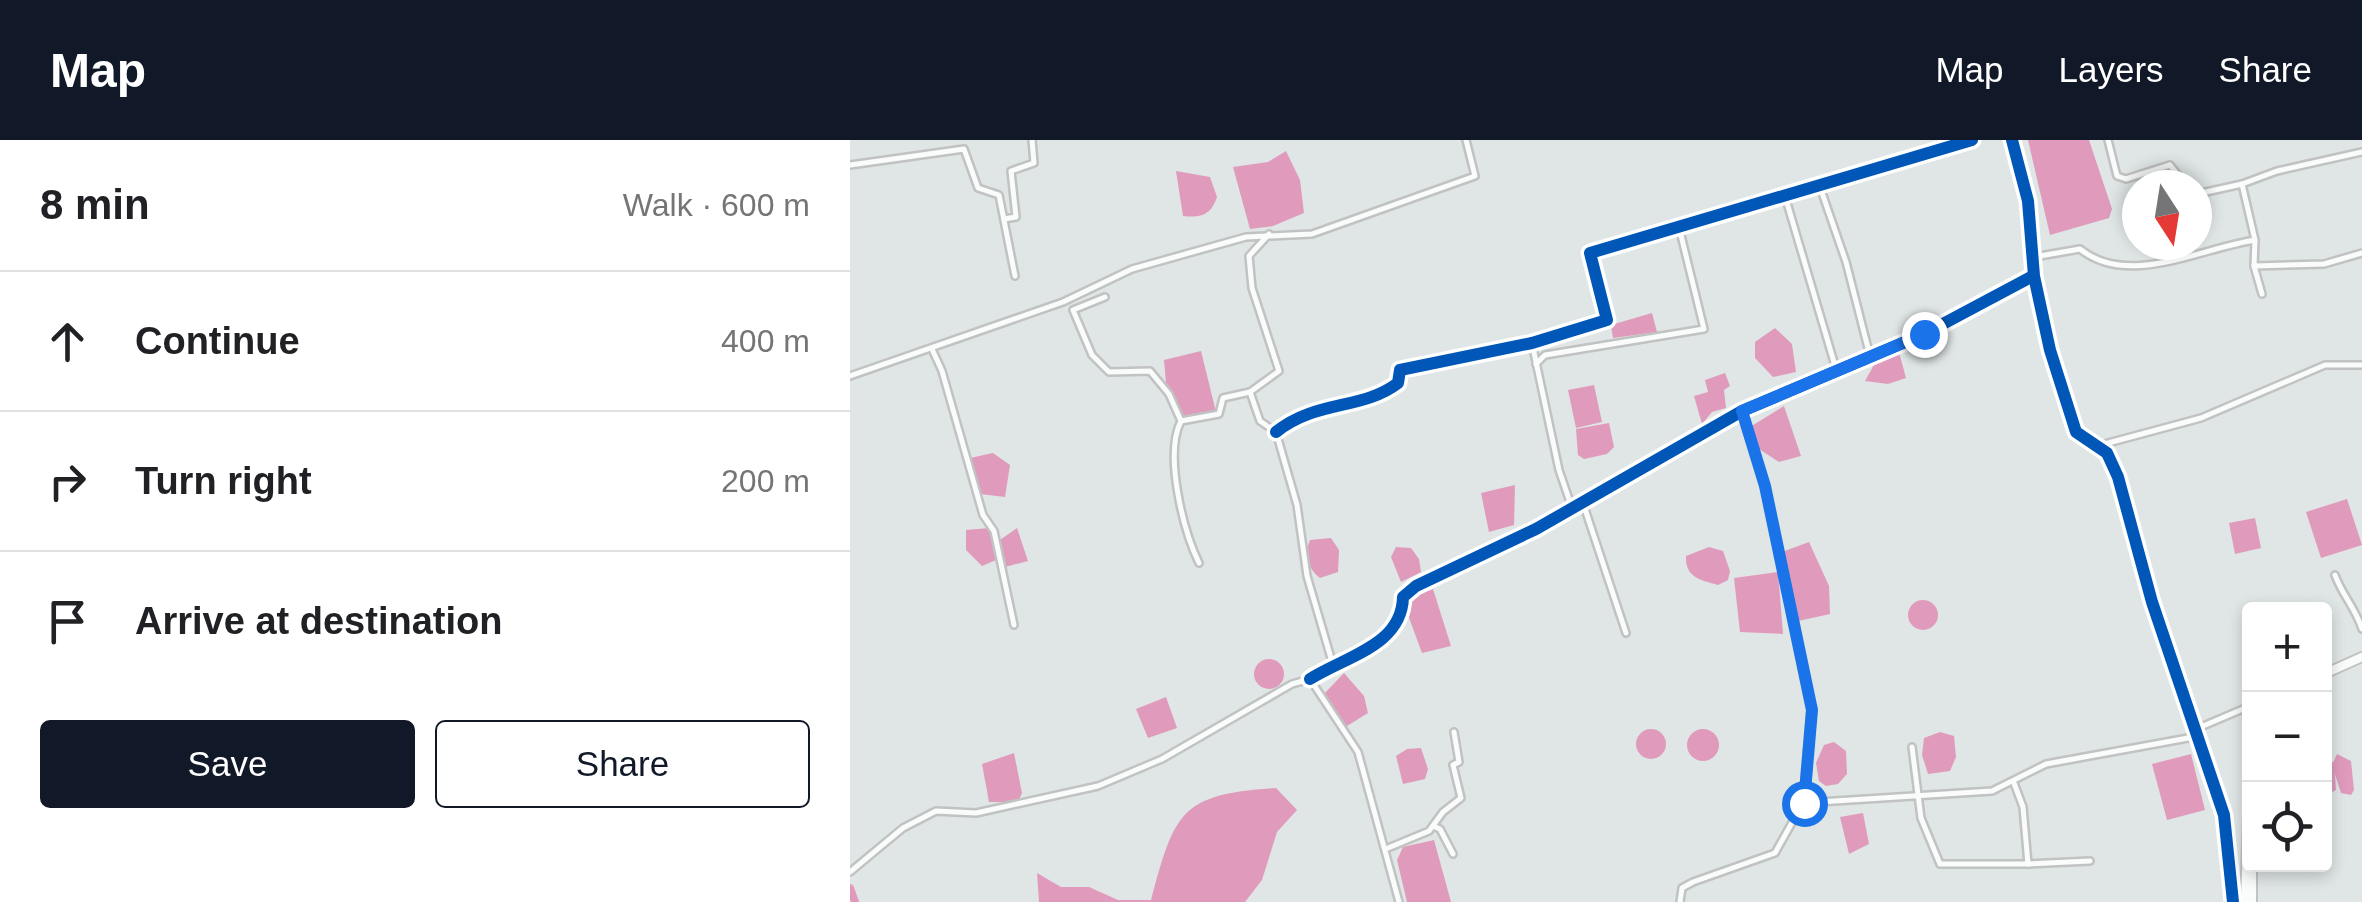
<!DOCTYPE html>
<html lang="en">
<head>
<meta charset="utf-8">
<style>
  :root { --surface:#fff; --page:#f2f2f2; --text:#202124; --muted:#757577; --line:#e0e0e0; --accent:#111827 }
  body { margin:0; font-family:Helvetica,sans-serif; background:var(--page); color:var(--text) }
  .controls { position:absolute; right:30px; bottom:30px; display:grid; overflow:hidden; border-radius:10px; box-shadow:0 5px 15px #0003 }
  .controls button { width:90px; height:90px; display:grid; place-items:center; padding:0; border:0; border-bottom:2px solid var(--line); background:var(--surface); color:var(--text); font:50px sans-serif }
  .compass { position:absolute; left:1272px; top:30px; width:90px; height:90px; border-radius:50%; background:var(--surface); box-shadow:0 5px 15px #0003; rotate:168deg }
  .stop { position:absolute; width:30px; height:30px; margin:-22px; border:8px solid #1a73e8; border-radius:50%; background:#fff }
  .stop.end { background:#1a73e8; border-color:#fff; box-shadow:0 2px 10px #0008 }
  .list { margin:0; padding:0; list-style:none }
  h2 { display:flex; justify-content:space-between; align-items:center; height:130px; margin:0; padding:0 40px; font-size:42px }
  h2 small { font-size:32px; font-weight:400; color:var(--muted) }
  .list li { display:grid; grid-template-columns:65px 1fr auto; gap:30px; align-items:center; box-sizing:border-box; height:140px; padding:0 40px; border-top:2px solid var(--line) }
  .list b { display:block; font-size:38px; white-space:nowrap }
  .list em { font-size:32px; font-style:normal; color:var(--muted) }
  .actions { display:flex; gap:20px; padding:30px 40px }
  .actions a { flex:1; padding:22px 0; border:2px solid var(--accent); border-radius:10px; text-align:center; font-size:35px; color:var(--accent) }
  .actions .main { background:var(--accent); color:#fff }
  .icon { flex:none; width:55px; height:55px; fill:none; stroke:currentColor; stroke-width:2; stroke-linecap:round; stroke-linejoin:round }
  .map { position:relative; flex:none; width:1512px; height:762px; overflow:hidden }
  header { display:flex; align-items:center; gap:60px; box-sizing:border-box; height:140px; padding:0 50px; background:var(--accent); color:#fff }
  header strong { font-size:48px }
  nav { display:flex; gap:55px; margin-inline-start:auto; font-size:35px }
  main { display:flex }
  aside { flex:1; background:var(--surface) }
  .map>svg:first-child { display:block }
</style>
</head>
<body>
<header>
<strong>Map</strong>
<nav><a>Map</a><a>Layers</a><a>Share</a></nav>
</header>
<main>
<aside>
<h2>8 min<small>Walk · 600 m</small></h2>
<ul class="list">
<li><svg class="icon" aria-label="ahead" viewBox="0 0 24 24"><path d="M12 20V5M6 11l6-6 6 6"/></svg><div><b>Continue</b></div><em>400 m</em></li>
<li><svg class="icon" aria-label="right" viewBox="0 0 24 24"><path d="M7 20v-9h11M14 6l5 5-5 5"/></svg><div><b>Turn right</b></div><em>200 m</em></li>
<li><svg class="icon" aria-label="arrive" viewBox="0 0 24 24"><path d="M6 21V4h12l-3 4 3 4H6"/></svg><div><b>Arrive at destination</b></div></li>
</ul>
<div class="actions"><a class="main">Save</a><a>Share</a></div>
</aside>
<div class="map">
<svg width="1512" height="762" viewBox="0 0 1512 762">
  <rect width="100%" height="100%" fill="#dfe6e5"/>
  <!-- water -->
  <g fill="#e09bbc">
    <path d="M1178 0H1239L1262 69 1259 78 1200 95Z"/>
    <path d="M436 11 450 40 454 73 423 86 400 89 383 27 418 22Z"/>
    <path d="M326 31 360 37 367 57C361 75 351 78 333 76Z"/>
    <path d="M802 173 807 192 763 198 761 185Z"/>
    <path d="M925 188 942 204 946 232 923 237 905 218V202Z"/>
    <path d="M351 211 366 272 331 278 316 243 314 220Z"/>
    <path d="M1049 212 1056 238 1038 244 1015 241 1029 216Z"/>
    <path d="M875 233 880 246 874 250 876 268 862 272 852 284 844 256 858 252 855 240Z"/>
    <path d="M744 245 752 282 726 288 718 250Z"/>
    <path d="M934 266 951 316 929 322 909 309 900 287Z"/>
    <path d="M759 283 764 307 757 314 734 319 728 315 726 289Z"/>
    <path d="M143 313 160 325 155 357 130 354 120 318Z"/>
    <path d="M665 345 664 385 639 392 631 353Z"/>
    <path d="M1497 359 1512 405 1471 418 1456 372Z"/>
    <path d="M1405 378 1411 408 1385 414 1379 383Z"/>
    <path d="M139 388 146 420 132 426 116 410V390Z"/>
    <path d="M167 388 178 421 155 427 150 400Z"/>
    <path d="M481 398 489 410 488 432 470 438C458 429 454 415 460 400Z"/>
    <path d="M959 402 979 446 980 474 948 481 932 412Z"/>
    <path d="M546 407 561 408 569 419 571 432 551 442 541 417Z"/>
    <path d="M859 407 873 411 880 431 878 440 868 445C851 440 835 438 836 416Z"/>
    <path d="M928 432 933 494 890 492 884 438Z"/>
    <path d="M583 449 601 506 572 513 558 475V460Z"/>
    <circle cx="1073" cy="475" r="15"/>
    <circle cx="419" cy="534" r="15"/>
    <path d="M494 533 514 556 518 573 497 586 488 583 474 554Z"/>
    <path d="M316 557 327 588 298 598 286 569Z"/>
    <circle cx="853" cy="605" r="16"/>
    <circle cx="801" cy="604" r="15"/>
    <path d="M1090 592 1104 596 1106 617 1100 631 1078 634 1072 615 1074 598Z"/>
    <path d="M984 602 996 611 997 634 988 644 976 646 969 641 966 623 974 605Z"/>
    <path d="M1474 606 1483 623 1487 614 1501 621 1504 650 1501 655 1491 653 1485 634 1486 650 1475 656Z"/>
    <path d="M571 608 578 629 575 639 553 644 546 616 557 609Z"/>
    <path d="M164 613 172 653 168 662H139L132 624Z"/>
    <path d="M1341 614 1355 670 1317 680 1302 624Z"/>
    <path d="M426 648 447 670 427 692 412 740 395 762H189L187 733 211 747H239L268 760H301C325 673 329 654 426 648Z"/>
    <path d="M1013 673 1019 704 999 714 990 677Z"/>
    <path d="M584 700 601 762H557L547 720 553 707Z"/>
  </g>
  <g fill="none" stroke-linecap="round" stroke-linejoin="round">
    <!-- canal -->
    <path stroke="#e09bbc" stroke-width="8" d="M0 748 5 762"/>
    <!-- minor casing -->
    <g stroke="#c1c2c2" stroke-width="10">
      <g id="minor">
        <path d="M1258 0 1267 36 1276 39 1320 25 1336 45"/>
        <path d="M0 25 114 9 128 48 149 55 165 136"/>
        <path d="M1392 44 1427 31 1512 12"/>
        <path d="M970 47 996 122 1020 216"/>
        <path d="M935 56 986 229"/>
        <path d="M154 79 166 77 161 31 184 23 182 0"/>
        <path d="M1405 100 1404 126 1474 124 1512 113"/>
        <path d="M1184 117 1230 109C1278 148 1351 108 1405 100L1392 44 1347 54"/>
        <path d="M1404 126 1412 154"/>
        <path d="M255 157 223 170 242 215 259 232 300 231 319 254 331 281 369 274 373 258 400 252 410 281 426 292 447 365 457 436 483 525"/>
        <path d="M682 203 709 330 722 368"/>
        <path d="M82 209 92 231 133 375 144 391 164 485"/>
        <path d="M686 224 695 215 854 189 829 87"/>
        <path d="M0 236 213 162 282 129 396 97 462 94 625 36 616 0"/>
        <path d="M400 252 429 231 402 148 399 116 419 94"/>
        <path d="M331 281C314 314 333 390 349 423"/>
        <path d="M426 292C465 260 513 270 548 243L550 230 682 203 757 180 740 113 1122 0"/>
        <path d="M1247 306 1351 278 1475 225H1512"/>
        <path d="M733 363 776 493"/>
        <path d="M1485 435C1492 455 1505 467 1512 489"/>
        <path d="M460 539C497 516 552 505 553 457L566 446 686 389 892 271 1074 194 1181 137"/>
        <path d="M1346 589 1400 566"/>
        <path d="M1062 607 1071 678 1090 724H1178"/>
        <path d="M1164 643 1173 667 1178 724 1240 721"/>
        <path d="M953 663 1142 651 1196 624 1349 596"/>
        <path d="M583 686 590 689 603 714"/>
        <path d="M538 708 579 691 593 672 611 658 603 625 609 622 604 592"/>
        <path d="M0 732 53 688 86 671 126 673 248 646 312 619 442 544 460 539 508 612 549 762"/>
        <path d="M830 762 832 748 843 742 925 713 953 663 961 570 915 346 892 272"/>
      </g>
    </g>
    <!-- tertiary casing -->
    <g stroke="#c1c2c2" stroke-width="11">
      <path id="tertiary" d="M1162 0 1178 61 1184 136 1200 210 1226 292 1257 313 1268 337 1302 462 1374 675 1383 762"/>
    </g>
    <!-- secondary casing -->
    <g stroke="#c1c2c2" stroke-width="12">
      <g id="secondary">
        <path d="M1474 534 1512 517"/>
        <path d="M1402 724V762"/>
        <path d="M1395 762 1400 622"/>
      </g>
    </g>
    <!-- minor -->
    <use href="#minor" stroke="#fafbfb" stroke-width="5"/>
    <!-- tertiary -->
    <use href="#tertiary" stroke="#fafbfb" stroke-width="6"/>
    <!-- secondary -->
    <use href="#secondary" stroke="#fafbfb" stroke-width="8"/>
    <!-- cycleway casing -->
    <g stroke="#fff" stroke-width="19">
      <g id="cycleway">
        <path d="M1162 0 1178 61 1184 136 1200 210 1226 292 1257 313 1268 337 1302 462 1374 675 1383 762"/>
        <path d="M426 292C465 260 513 270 548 243L550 230 682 203 757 180 740 113 1122 0"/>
        <path d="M460 539C497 516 552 505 553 457L566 446 686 389 892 271 1074 194 1181 137"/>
      </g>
    </g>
    <!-- cycleway -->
    <use href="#cycleway" stroke="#0057b8" stroke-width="12"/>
  </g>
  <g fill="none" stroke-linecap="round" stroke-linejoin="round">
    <!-- route -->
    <path stroke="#1a73e8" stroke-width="12" d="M954 663 962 570 915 346 892 271 1074 194"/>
  </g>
</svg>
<div class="controls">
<button>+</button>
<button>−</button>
<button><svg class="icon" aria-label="locate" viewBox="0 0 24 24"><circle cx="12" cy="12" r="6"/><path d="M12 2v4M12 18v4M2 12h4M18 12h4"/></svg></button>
</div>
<svg class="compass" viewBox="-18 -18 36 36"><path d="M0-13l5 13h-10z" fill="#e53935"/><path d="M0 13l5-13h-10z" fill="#757577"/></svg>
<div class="stop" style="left:954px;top:663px"></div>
<div class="stop end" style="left:1074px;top:194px"></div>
</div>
</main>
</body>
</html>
